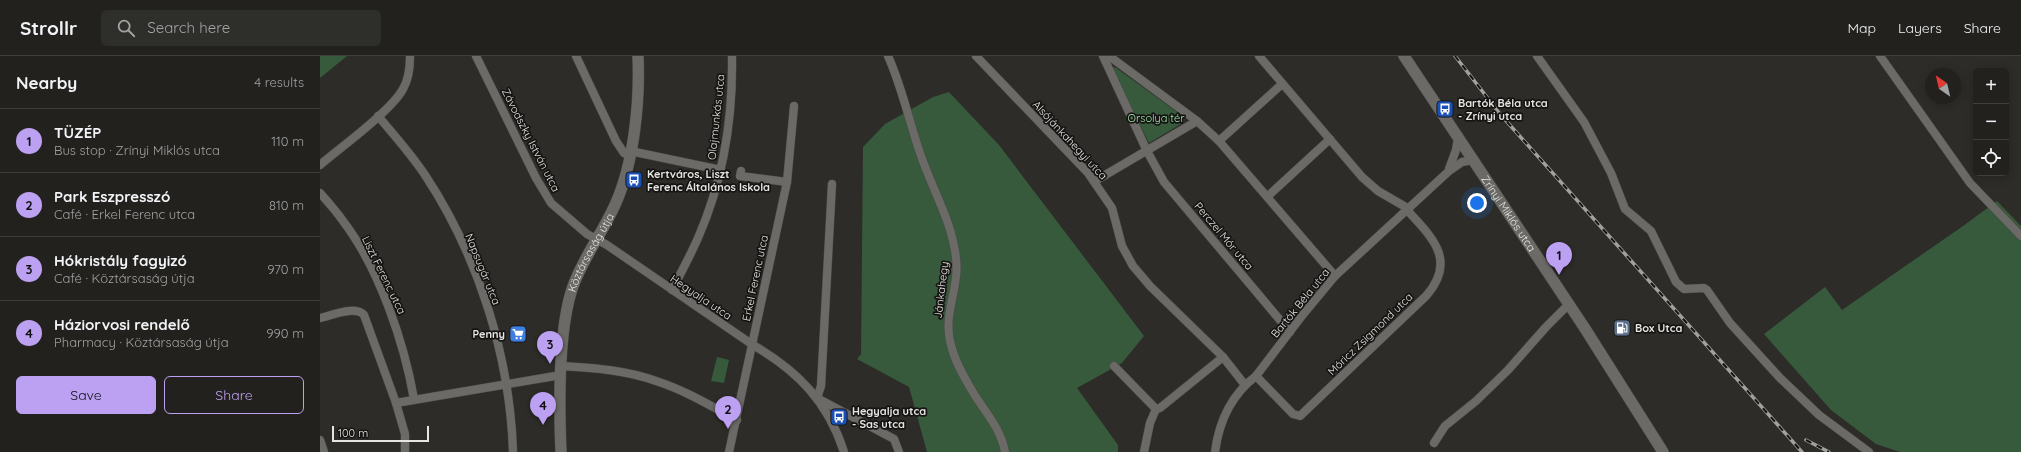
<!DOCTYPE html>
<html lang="en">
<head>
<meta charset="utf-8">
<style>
  :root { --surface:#22211e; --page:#2e2e2b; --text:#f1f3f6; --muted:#a2a3a4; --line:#3f3e3c; --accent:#bca0f2 }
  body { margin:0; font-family:Quicksand,sans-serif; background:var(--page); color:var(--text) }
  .controls { position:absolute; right:12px; top:12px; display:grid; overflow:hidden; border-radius:6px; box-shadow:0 2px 10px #0003 }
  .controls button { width:36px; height:36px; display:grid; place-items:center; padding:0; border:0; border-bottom:1px solid var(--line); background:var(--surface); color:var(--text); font:20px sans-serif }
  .compass { position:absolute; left:1605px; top:12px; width:36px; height:36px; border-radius:50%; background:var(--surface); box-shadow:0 2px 10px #0003; rotate:326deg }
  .scale { position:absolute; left:12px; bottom:10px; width:97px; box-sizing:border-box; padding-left:4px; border:2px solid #e6e5e2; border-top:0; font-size:11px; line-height:14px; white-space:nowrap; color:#e6e5e2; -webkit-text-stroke:3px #151413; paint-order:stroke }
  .you { position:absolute; left:1157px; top:147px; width:14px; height:14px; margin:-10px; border:3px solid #fff; border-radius:50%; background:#1a73e8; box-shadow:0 0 0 6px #1a73e833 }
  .badge { display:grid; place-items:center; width:26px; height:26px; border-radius:50%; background:var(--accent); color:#111; font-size:13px; font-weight:700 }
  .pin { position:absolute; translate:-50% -33px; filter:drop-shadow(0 1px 2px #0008) }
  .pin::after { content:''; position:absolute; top:21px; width:14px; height:12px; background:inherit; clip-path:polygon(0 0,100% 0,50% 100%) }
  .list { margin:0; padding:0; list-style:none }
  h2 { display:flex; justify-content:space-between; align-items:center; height:52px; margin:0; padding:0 16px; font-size:17px }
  h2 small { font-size:13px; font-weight:400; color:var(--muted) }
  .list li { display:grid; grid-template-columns:26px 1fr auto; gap:12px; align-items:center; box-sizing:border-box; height:64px; padding:0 16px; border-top:1px solid var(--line) }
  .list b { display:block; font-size:15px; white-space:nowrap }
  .list p { margin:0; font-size:13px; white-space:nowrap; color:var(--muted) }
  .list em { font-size:13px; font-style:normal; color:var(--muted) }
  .actions { display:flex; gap:8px; padding:12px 16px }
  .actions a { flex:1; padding:9px 0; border:1px solid var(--accent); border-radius:6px; text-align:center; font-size:14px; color:var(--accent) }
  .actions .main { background:var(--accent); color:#111 }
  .icon { flex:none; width:22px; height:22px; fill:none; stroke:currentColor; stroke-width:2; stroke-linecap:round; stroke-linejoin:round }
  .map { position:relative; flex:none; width:1701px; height:396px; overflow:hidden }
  header { display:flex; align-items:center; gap:24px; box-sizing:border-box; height:56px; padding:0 20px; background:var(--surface); border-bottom:1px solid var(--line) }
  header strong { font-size:19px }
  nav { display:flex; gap:22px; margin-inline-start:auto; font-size:14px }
  .search { width:280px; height:36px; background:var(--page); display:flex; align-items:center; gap:10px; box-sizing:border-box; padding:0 14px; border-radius:6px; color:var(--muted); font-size:15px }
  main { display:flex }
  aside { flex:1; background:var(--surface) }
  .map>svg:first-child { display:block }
</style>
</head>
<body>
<header>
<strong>Strollr</strong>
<div class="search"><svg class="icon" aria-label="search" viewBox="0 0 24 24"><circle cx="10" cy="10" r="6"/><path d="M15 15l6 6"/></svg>Search here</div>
<nav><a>Map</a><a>Layers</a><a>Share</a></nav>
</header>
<main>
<aside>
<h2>Nearby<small>4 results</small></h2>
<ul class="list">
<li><span class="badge">1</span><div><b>TÜZÉP</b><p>Bus stop · Zrínyi Miklós utca</p></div><em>110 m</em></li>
<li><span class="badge">2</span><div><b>Park Eszpresszó</b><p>Café · Erkel Ferenc utca</p></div><em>810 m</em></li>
<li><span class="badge">3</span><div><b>Hókristály fagyizó</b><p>Café · Köztársaság útja</p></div><em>970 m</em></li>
<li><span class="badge">4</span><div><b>Háziorvosi rendelő</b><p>Pharmacy · Köztársaság útja</p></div><em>990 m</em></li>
</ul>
<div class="actions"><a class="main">Save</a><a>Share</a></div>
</aside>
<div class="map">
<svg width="1701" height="396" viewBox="0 0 1701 396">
  <rect width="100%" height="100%" fill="#2d2c28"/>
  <!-- green -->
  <g fill="#365a3b">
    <path d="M0 0H27L0 22Z"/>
    <path d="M795 11 864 61V66L829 87 791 12Z"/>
    <path d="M629 36 679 89 824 280 802 307 757 332 798 389V396H607L589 331 537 303 541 298 543 91 565 68 613 41Z"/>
    <path d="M1677 145 1701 170V396H1580L1556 388 1511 354 1444 278 1505 231 1522 254 1643 170Z"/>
    <path d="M397 301 409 304 404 327 391 325Z"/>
  </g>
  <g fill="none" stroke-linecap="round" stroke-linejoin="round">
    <!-- street casing -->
    <g stroke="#4b4a47" stroke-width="9">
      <g id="street">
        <path d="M156 0 216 122 231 147 267 178 287 189 433 289C478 315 508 346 524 396"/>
        <path d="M256 0 296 85 304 97 309 99"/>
        <path d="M568 0C582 31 589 65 600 97 612 133 632 165 636 202 640 232 622 259 631 289 635 306 645 323 654 338 666 357 681 373 685 396"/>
        <path d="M656 0 768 117 792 152 802 190 813 210 830 230 903 301 925 329"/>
        <path d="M783 0 827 95 844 126 970 276"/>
        <path d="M789 0 877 65 899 85 1015 220"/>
        <path d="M939 0 1042 121 1058 135 1089 153"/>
        <path d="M1217 0 1264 66 1291 117 1305 153 1331 175 1356 226 1364 233 1384 232 1387 234 1410 267 1460 322 1499 359 1549 396"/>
        <path d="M1560 0 1650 127 1701 180"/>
        <path d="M58 60C74 79 91 98 105 119 158 199 190 300 193 396"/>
        <path d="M899 85 962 28"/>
        <path d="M310 95 401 114"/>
        <path d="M0 109C21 91 71 55 83 33 89 23 90 12 90 0"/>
        <path d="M1129 113 1136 94 1138 81"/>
        <path d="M421 115 420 120 467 126"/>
        <path d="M775 125 877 65"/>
        <path d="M512 128 501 330 497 342 574 383 579 396"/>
        <path d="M0 137C8 146 16 155 23 165 59 212 84 286 94 343"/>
        <path d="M948 140 1010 83"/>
        <path d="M352 234C361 217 370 200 378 182 403 125 413 62 412 0"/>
        <path d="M0 262C11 260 35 249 44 259L76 347 85 378V396"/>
        <path d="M241 310C274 312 307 314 339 326 366 335 391 350 417 364"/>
        <path d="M794 310 836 353"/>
        <path d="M936 320 973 358 980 360 1106 240C1137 205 1113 182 1087 154"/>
        <path d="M76 347 241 319"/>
        <path d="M836 353 840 352 903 301"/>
        <path d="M0 384 4 396"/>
        <path d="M1114 387 1125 370 1156 345 1188 314 1226 271 1248 249"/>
        <path d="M409 396 467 126 474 50"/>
        <path d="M824 396 830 367 836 353"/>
        <path d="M895 396C899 365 911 339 936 320L981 261 1015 220 1129 115 1142 106 1153 104"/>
      </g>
    </g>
    <!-- secondary casing -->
    <g stroke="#4b4a47" stroke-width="12">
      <g id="secondary">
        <path id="s1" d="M1084 0 1264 271 1343 396"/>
        <path id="s2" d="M241 396C239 349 238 277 252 233 262 203 282 178 295 149 314 107 320 46 318 0"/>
      </g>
    </g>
    <!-- street -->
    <use href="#street" stroke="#6b6a66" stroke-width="8"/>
    <!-- secondary -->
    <use href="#secondary" stroke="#6b6a66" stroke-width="11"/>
    <!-- rail casing -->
    <g stroke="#a2a19e" stroke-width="3.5">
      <g id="rail">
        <path d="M1135 0 1180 58 1482 396"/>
        <path d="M1486 384 1509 396"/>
      </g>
    </g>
    <!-- rail -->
    <use href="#rail" stroke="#151413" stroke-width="2" stroke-dasharray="6" stroke-linecap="butt"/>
  </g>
  <!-- icons -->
  <defs>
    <g id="bus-square" transform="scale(0.9)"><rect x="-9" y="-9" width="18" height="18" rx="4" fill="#1a4fb4" stroke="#151413"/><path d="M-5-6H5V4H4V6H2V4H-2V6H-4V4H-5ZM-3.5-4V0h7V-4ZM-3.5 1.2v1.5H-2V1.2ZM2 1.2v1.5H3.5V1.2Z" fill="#fff"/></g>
    <g id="fuel-square" transform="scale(0.9)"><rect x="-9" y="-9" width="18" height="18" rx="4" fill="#5c6f8a" stroke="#151413"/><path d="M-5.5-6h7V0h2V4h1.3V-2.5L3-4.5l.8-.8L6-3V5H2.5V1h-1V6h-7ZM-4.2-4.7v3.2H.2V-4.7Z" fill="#fff"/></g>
    <g id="supermarket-square" transform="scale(0.9)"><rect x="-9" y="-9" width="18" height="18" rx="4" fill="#3f7fe0" stroke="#151413"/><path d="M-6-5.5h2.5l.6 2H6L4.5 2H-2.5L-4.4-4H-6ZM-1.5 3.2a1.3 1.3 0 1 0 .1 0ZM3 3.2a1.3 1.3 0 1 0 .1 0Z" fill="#fff"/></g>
  </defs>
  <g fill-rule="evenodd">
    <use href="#bus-square" x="1125" y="53"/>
    <use href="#bus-square" x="314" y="124"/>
    <use href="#fuel-square" x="1302" y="272"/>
    <use href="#supermarket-square" x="198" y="278"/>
    <use href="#bus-square" x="519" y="361"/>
  </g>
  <g text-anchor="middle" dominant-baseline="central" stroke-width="3.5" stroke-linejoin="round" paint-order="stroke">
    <!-- poi labels -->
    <g font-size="11" font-weight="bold" fill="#e6e5e2" stroke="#151413" text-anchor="start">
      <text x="1138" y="47">Bartók Béla utca<tspan x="1138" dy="13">- Zrínyi utca</tspan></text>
      <text x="327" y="118">Kertváros, Liszt<tspan x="327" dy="13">Ferenc Általános Iskola</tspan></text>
      <text x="1315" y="272">Box Utca</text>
      <text x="185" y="278" text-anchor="end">Penny</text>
      <text x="532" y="355">Hegyalja utca<tspan x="532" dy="13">- Sas utca</tspan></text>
    </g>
    <!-- street labels -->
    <g font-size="11" fill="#e6e5e2" stroke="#151413">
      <text transform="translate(396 61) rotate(-84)">Olajmunkás utca</text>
      <text transform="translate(211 84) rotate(63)">Závodszky István utca</text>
      <text transform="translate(750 84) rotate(47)">Alsójánkahegyi utca</text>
      <text stroke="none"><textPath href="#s1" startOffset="189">Zrínyi Miklós utca</textPath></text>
      <text transform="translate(904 180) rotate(50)">Perczel Mór utca</text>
      <text stroke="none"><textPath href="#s2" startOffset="205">Köztársaság útja</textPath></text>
      <text transform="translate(163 213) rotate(68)">Napsugár utca</text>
      <text transform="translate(64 219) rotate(64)">Liszt Ferenc utca</text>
      <text transform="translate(435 222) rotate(-78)">Erkel Ferenc utca</text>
      <text transform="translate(621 234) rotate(-83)">Jánkahegy</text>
      <text transform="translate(381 241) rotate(34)">Hegyalja utca</text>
      <text transform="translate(980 247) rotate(-51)">Bartók Béla utca</text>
      <text transform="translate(1050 278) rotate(-44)">Móricz Zsigmond utca</text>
    </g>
    <!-- park labels -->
    <g font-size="11" fill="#a0e4a9" stroke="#151413">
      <text x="836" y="62">Orsolya tér</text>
    </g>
  </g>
</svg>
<div class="controls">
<button>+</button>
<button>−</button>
<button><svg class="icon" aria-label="locate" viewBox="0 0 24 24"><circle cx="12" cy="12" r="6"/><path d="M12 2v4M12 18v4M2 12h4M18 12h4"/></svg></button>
</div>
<svg class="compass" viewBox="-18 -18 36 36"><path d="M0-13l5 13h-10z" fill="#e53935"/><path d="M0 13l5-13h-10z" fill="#a2a3a4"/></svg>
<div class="scale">100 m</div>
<div class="you"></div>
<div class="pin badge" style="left:1239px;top:219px">1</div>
<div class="pin badge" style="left:408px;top:373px">2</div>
<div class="pin badge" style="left:230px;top:308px">3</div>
<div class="pin badge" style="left:223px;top:369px">4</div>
</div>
</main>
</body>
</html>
